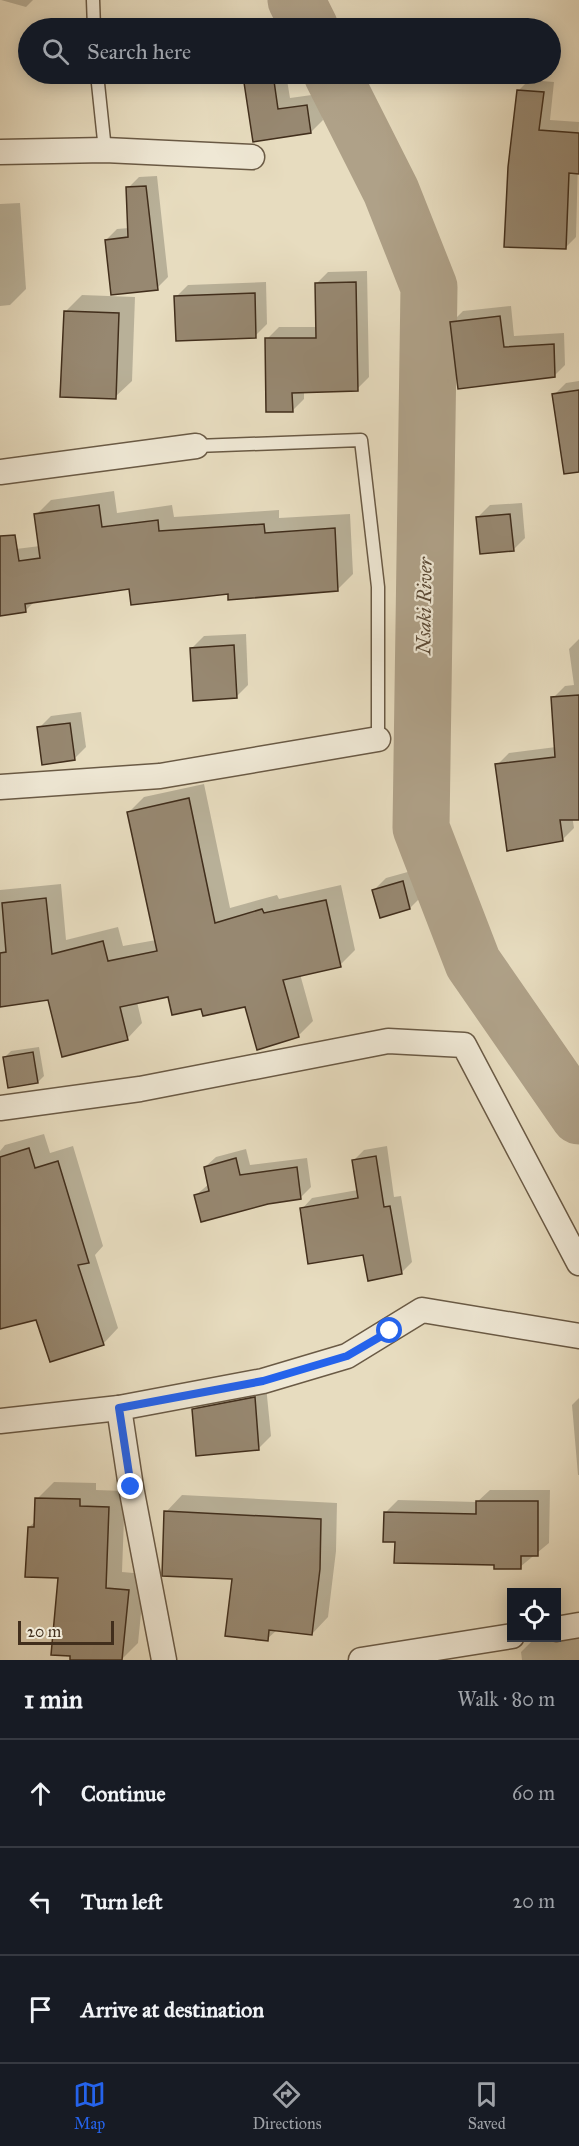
<!DOCTYPE html>
<html lang="en">
<head>
<meta charset="utf-8">
<style>
  :root { --surface:#171b24; --page:#20242c; --text:#f1f3f6; --muted:#9ea1a6; --line:#363941; --accent:#2563eb }
  body { margin:0; font-family:"IM FELL Great Primer",serif; background:var(--page); color:var(--text) }
  .controls { position:absolute; right:18px; bottom:18px; display:grid; overflow:hidden; border-radius:0px; box-shadow:0 3px 15px #0003 }
  .controls button { width:54px; height:54px; display:grid; place-items:center; padding:0; border:0; border-bottom:2px solid var(--line); background:var(--surface); color:var(--text); font:30px sans-serif }
  .scale { position:absolute; left:18px; bottom:15px; width:96px; box-sizing:border-box; padding-left:6px; border:3px solid #412e1c; border-top:0; font-size:16px; line-height:21px; white-space:nowrap; color:#412e1c; -webkit-text-stroke:4px #efe8d5; paint-order:stroke }
  .stop { position:absolute; width:18px; height:18px; margin:-14px; border:4px solid #2563eb; border-radius:50%; background:#fff }
  .stop.end { background:#2563eb; border-color:#fff; box-shadow:0 2px 6px #0008 }
  .list { margin:0; padding:0; list-style:none }
  h2 { display:flex; justify-content:space-between; align-items:center; height:78px; margin:0; padding:0 24px; font-size:26px }
  h2 small { font-size:20px; font-weight:400; color:var(--muted) }
  .list li { display:grid; grid-template-columns:39px 1fr auto; gap:18px; align-items:center; box-sizing:border-box; height:108px; padding:0 24px; border-top:2px solid var(--line) }
  .list b { display:block; font-size:22px; white-space:nowrap }
  .list em { font-size:20px; font-style:normal; color:var(--muted) }
  .icon { flex:none; width:33px; height:33px; fill:none; stroke:currentColor; stroke-width:2; stroke-linecap:round; stroke-linejoin:round }
  .map { position:relative; flex:none; width:579px; height:1660px; overflow:hidden }
  .search { position:absolute; background:var(--surface); box-shadow:0 3px 15px #0003; left:18px; right:18px; top:18px; height:66px; display:flex; align-items:center; gap:15px; box-sizing:border-box; padding:0 21px; border-radius:33px; color:var(--muted); font-size:22px }
  .sheet { height:402px; background:var(--surface) }
  nav { display:flex; justify-content:space-around; align-items:center; box-sizing:border-box; height:84px; border-top:2px solid var(--line); background:var(--surface); font-size:16px; color:var(--muted) }
  nav a { display:grid; justify-items:center; gap:3px }
  nav .on { color:var(--accent) }
  .map>svg:first-child { display:block }
</style>
</head>
<body>
<div class="map">
<svg width="579" height="1660" viewBox="0 0 579 1660">
  <rect width="100%" height="100%" fill="#e7dcbf"/>
  <filter id="stains"><feTurbulence type="fractalNoise" baseFrequency=".00333" numOctaves="4"/><feColorMatrix values="0 0 0 0 .2 0 0 0 0 .09 0 0 0 0 .02 0 0 0 .5 -.17"/></filter>
  <radialGradient id="worn" r=".72"><stop offset=".6" stop-color="#630" stop-opacity="0"/><stop offset="1" stop-color="#630" stop-opacity=".3"/></radialGradient>
  <!-- shadow -->
  <g fill="#0003">
    <path d="M1 0H33L26 7Z"/>
    <path d="M248 74H286L290 98 319 94 323 120 311 132 254 140 244 77Z"/>
    <path d="M529 80 554 82 550 120 579 122 576 237 565 248 518 91Z"/>
    <path d="M157 176 168 277 157 288 106 240 117 229 129 228 128 188 139 177Z"/>
    <path d="M20 203 26 289 10 305 0 306V204Z"/>
    <path d="M367 271 369 377 357 389 304 391V399L292 411 267 339 279 327H317L316 284 328 272Z"/>
    <path d="M266 282 267 324 255 336 176 297 188 285Z"/>
    <path d="M82 295 135 297 132 381 115 397 65 312Z"/>
    <path d="M511 306 514 336 564 333 565 365 554 376 452 322 463 311Z"/>
    <path d="M579 381V428L554 395 566 383Z"/>
    <path d="M114 491 117 513 172 505 174 517 279 510V518L350 514 353 574 338 589 229 593 130 587 35 601 26 610 0 614V551L40 546 36 515 51 500Z"/>
    <path d="M522 503 525 538 513 550 478 517 490 505Z"/>
    <path d="M246 634 248 685 236 697 192 648 204 636Z"/>
    <path d="M579 639V789L568 790 574 828 562 840 497 765 509 753 556 747 553 698 565 686 574 685 569 649Z"/>
    <path d="M81 712 86 747 74 759 39 728 51 716Z"/>
    <path d="M204 784 230 908 277 895 279 899 341 885 355 950 340 965 300 974 313 1021 298 1036 246 1006 202 1007 169 995 137 1002 142 1023 127 1039 49 999 0 1006V890L61 884 66 940 118 927 123 946 156 940 129 812 144 797Z"/>
    <path d="M415 870 422 896 410 908 374 890 386 878Z"/>
    <path d="M39 1047 44 1076 38 1082 5 1057 11 1051Z"/>
    <path d="M44 1134 50 1153 73 1146 103 1246 95 1255 118 1328 103 1344 37 1318 0 1327V1151L5 1145Z"/>
    <path d="M387 1146 394 1197 401 1196 412 1262 401 1273 364 1253 302 1209 312 1198 358 1190 353 1161 364 1150Z"/>
    <path d="M246 1149 250 1165 307 1158 311 1187 300 1198 196 1195 209 1184 205 1167 216 1157Z"/>
    <path d="M266 1386 271 1436 259 1448 194 1409 206 1397Z"/>
    <path d="M579 1398V1475H578L572 1405Z"/>
    <path d="M54 1482 96 1483V1490L125 1491 122 1572 145 1574 138 1643 122 1659 71 1660 60 1577 29 1527 36 1521 37 1499Z"/>
    <path d="M490 1490H550L549 1543 520 1567 396 1540 386 1512 398 1500 477 1502Z"/>
    <path d="M182 1495 337 1503 336 1551 328 1617 312 1634 277 1630 267 1639 233 1577 166 1512Z"/>
    <path d="M579 1630V1660H522L521 1652 535 1638H556Z"/>
  </g>
  <g fill="none" stroke-linecap="round" stroke-linejoin="round">
    <!-- river -->
    <g stroke="#afa188" stroke-width="57">
      <path d="M296 0 310 28"/>
      <path d="M332 74 391 191 429 287 421 828 473 963 579 1116"/>
    </g>
  </g>
  <!-- building -->
  <g fill="#978871" stroke="#412e1c" stroke-width="1.5">
    <path d="M262 74H273L278 109 307 105 311 133 253 142 243 76Z"/>
    <path d="M517 90 544 92 539 130 579 133V174L569 173 566 249 504 247 508 167Z"/>
    <path d="M146 186 158 290 111 295 105 240 128 237 126 187Z"/>
    <path d="M356 282 358 391 292 393 293 412H266L265 338H316L315 283Z"/>
    <path d="M255 293 256 338 176 341 174 296Z"/>
    <path d="M64 311 119 313 116 399 60 397Z"/>
    <path d="M500 316 504 347 554 344 555 377 458 389 450 322Z"/>
    <path d="M579 390V472L564 474 552 394Z"/>
    <path d="M99 505 102 527 158 520 159 531 264 524 265 533 335 528 338 591 228 600V594L131 605 129 589 25 604 26 612 0 616V536L15 535 19 561 40 558 34 514Z"/>
    <path d="M510 514 514 551 480 554 476 517Z"/>
    <path d="M234 645 237 698 193 701 190 648Z"/>
    <path d="M579 695V820H560L563 841 507 851 495 764 555 757 551 697Z"/>
    <path d="M70 723 75 760 42 765 37 727Z"/>
    <path d="M189 798 215 923 262 909 264 913 326 900 341 967 283 980 299 1037 257 1050 245 1007 203 1016 201 1009 172 1015 168 997 120 1007 128 1040 62 1057 48 1000 0 1007V953L6 952 2 903 46 898 52 954 103 941 108 961 157 951 127 812Z"/>
    <path d="M403 881 410 909 380 918 372 890Z"/>
    <path d="M33 1052 38 1083 8 1088 3 1057Z"/>
    <path d="M29 1148 35 1168 58 1161 89 1263 78 1265 104 1345 50 1362 36 1320 0 1329V1157Z"/>
    <path d="M376 1156 384 1207 390 1206 402 1274 368 1281 363 1255 308 1264 300 1208 358 1198 352 1160Z"/>
    <path d="M236 1158 240 1175 297 1167 301 1199 268 1204 201 1222 194 1195 209 1191 204 1167Z"/>
    <path d="M255 1397 259 1450 196 1456 192 1409Z"/>
    <path d="M35 1498 80 1499V1506L109 1507 106 1588 129 1590 122 1660H70V1656L51 1655 58 1578 25 1577 28 1527H34Z"/>
    <path d="M476 1501H538V1556H521V1569H494V1565L394 1563 395 1542H383L384 1512 476 1514Z"/>
    <path d="M164 1511 321 1519 320 1569 312 1635 269 1630 268 1641 225 1636 232 1579 162 1576Z"/>
  </g>
  <g fill="none" stroke-linecap="round" stroke-linejoin="round">
    <!-- service casing -->
    <g stroke="#6a5a45" stroke-width="15">
      <g id="service">
        <path d="M93 0 94 28"/>
        <path d="M97 74 105 150"/>
        <path d="M196 446 361 440 378 587V739"/>
      </g>
    </g>
    <!-- minor casing -->
    <g stroke="#6a5a45" stroke-width="27">
      <g id="minor">
        <path d="M0 152 105 150 252 157"/>
        <path d="M0 472 196 446"/>
        <path d="M0 787 160 776 378 739"/>
        <path d="M0 1108 140 1089 388 1041 464 1045 579 1263"/>
        <path d="M119 1408 131 1487 164 1660"/>
        <path d="M0 1421 119 1408 263 1381 347 1356 422 1310 579 1336"/>
        <path d="M556 1629 579 1625"/>
        <path d="M361 1660 512 1636"/>
      </g>
    </g>
    <!-- service -->
    <use href="#service" stroke="#efe8d5" stroke-width="12"/>
    <!-- minor -->
    <use href="#minor" stroke="#efe8d5" stroke-width="24"/>
  </g>
  <g fill="none" stroke-linecap="round" stroke-linejoin="round">
    <!-- route -->
    <path stroke="#2563eb" stroke-width="8" d="M131 1487 119 1408 263 1381 347 1356 390 1331"/>
  </g>
  <g text-anchor="middle" dominant-baseline="central" stroke-width="4.5" stroke-linejoin="round" paint-order="stroke">
    <!-- water labels -->
    <g font-size="20" font-style="italic" fill="#5c4b37" stroke="#efe8d5">
      <text transform="translate(424 606) rotate(-89)">Nsaki River</text>
    </g>
  </g>
  <rect width="100%" height="100%" filter="url(#stains)"/>
  <rect width="100%" height="100%" fill="url(#worn)"/>
</svg>
<div class="controls">
<button><svg class="icon" aria-label="locate" viewBox="0 0 24 24"><circle cx="12" cy="12" r="6"/><path d="M12 2v4M12 18v4M2 12h4M18 12h4"/></svg></button>
</div>
<div class="scale">20 m</div>
<div class="stop" style="left:390px;top:1331px"></div>
<div class="stop end" style="left:131px;top:1487px"></div>
<div class="search"><svg class="icon" aria-label="search" viewBox="0 0 24 24"><circle cx="10" cy="10" r="6"/><path d="M15 15l6 6"/></svg>Search here</div>
</div>
<section class="sheet">
<h2>1 min<small>Walk · 80 m</small></h2>
<ul class="list">
<li><svg class="icon" aria-label="ahead" viewBox="0 0 24 24"><path d="M12 20V5M6 11l6-6 6 6"/></svg><div><b>Continue</b></div><em>60 m</em></li>
<li><svg class="icon" aria-label="left" viewBox="0 0 24 24"><path d="M17 20v-9H6M10 6l-5 5 5 5"/></svg><div><b>Turn left</b></div><em>20 m</em></li>
<li><svg class="icon" aria-label="arrive" viewBox="0 0 24 24"><path d="M6 21V4h12l-3 4 3 4H6"/></svg><div><b>Arrive at destination</b></div></li>
</ul>
</section>
<nav>
<a class="on"><svg class="icon" aria-label="map" viewBox="0 0 24 24"><path d="M3 6l6-2 6 2 6-2v14l-6 2-6-2-6 2zM9 4v14M15 6v14"/></svg>Map</a>
<a><svg class="icon" aria-label="directions" viewBox="0 0 24 24"><path d="M12 3l9 9-9 9-9-9zM9 14v-3h6M13 9l2 2-2 2"/></svg>Directions</a>
<a><svg class="icon" aria-label="saved" viewBox="0 0 24 24"><path d="M7 4h10v16l-5-4-5 4z"/></svg>Saved</a>
</nav>
</body>
</html>
